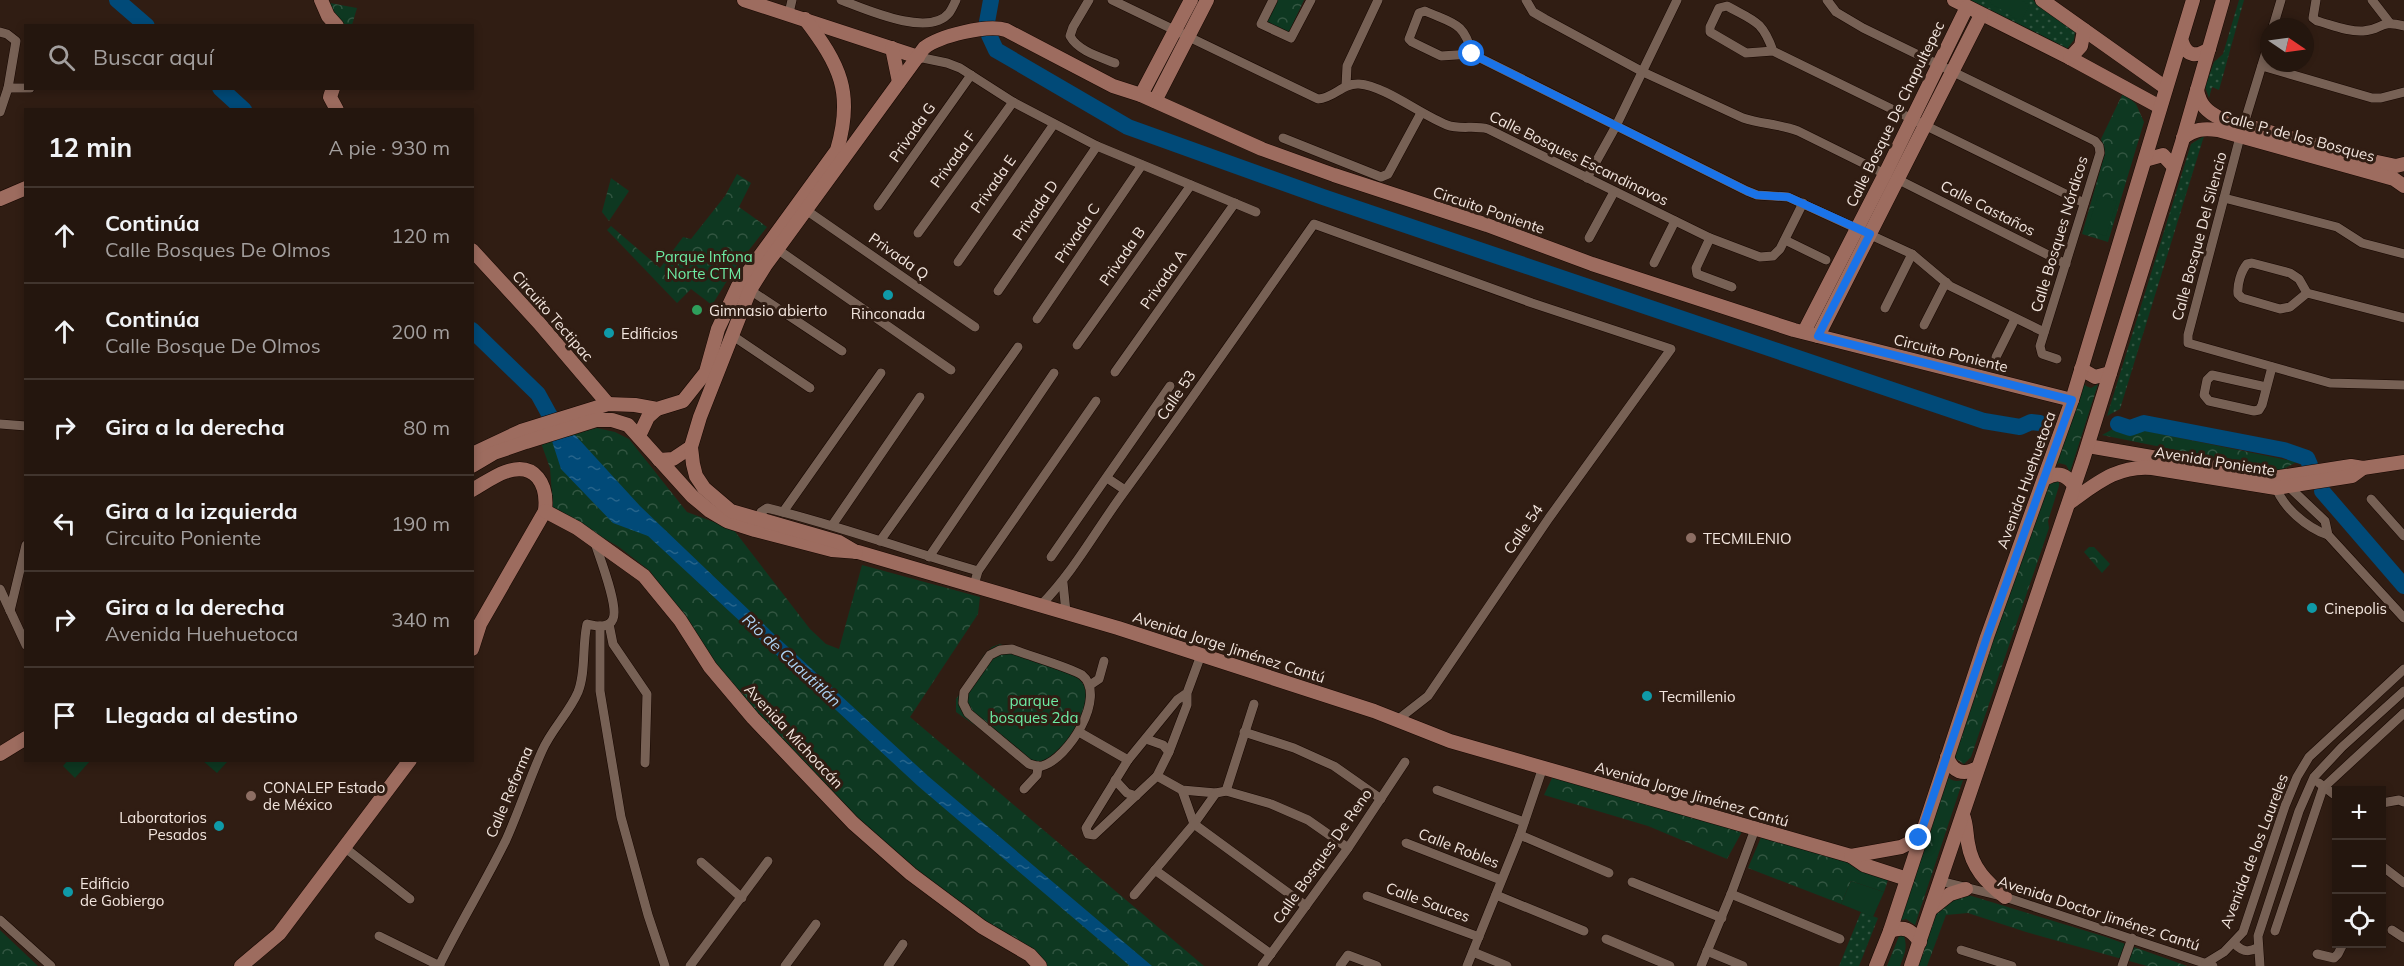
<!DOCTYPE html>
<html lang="es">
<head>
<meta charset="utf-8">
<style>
  :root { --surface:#24160e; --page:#30231c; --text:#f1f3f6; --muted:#a39f9e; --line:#41352e }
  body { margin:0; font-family:Mulish,sans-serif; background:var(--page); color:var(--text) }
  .controls { position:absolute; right:18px; bottom:18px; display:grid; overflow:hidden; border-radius:0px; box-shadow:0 3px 9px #0003 }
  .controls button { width:54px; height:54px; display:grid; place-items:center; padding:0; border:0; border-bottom:2px solid var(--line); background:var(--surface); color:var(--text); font:30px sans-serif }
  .compass { position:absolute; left:2260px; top:18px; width:54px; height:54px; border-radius:50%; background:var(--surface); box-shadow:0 3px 9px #0003; rotate:103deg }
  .stop { position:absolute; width:18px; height:18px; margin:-14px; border:4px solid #1a73e8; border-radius:50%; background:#fff }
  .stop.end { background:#1a73e8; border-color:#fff; box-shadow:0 2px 6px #0008 }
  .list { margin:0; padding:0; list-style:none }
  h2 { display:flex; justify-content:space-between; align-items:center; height:78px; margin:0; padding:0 24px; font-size:26px }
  h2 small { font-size:20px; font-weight:400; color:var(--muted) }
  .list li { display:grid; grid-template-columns:39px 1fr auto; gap:18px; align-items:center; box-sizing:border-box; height:96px; padding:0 24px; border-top:2px solid var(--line) }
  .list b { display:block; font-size:22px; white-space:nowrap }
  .list p { margin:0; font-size:20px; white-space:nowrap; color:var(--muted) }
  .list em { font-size:20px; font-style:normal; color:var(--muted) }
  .icon { flex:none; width:33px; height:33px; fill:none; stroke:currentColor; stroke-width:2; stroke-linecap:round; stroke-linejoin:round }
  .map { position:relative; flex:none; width:2404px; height:966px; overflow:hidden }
  .search { position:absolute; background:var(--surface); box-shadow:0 3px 9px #0003; left:24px; top:24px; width:450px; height:66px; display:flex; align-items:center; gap:15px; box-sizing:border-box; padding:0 21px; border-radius:0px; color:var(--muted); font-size:22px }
  .panel { position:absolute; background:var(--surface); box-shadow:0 3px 9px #0003; left:24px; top:108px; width:450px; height:654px; border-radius:0px }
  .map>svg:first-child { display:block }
</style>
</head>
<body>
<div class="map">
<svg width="2404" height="966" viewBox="0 0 2404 966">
  <defs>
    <pattern id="grass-dots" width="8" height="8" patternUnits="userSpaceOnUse" patternTransform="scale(1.5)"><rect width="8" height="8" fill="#0e3821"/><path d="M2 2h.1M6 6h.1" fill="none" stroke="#325541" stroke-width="1.8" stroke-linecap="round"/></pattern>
    <pattern id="park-crowns" width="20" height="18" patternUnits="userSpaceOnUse" patternTransform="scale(1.5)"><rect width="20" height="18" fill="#0e3821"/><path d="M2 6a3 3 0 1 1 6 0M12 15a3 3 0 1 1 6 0" fill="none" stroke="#325541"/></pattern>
    <pattern id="water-ripples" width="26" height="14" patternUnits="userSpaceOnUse" patternTransform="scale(1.5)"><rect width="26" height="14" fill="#014a78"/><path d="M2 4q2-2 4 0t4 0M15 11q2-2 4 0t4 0" fill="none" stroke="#26648b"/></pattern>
  </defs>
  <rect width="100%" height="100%" fill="#301d13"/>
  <!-- grass -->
  <g fill="url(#grass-dots)">
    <path d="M1966 0H2033L2075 32 2074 40 2066 50Z"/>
    <path d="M2239 0H2244L2219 90 2212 87 2209 98 2205 87 2214 62 2223 54Z"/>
    <path d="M2204 136 2120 409 2107 416 2191 144Z"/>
    <path d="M1861 912 1878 918 1859 966H1839Z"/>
  </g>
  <!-- park -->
  <g fill="url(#park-crowns)">
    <path d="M1274 0H1304L1287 36 1262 24Z"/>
    <path d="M319 1 357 8 352 25H330Z"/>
    <path d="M2123 93 2136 104 2144 122 2108 242 2082 234 2105 153 2101 139Z"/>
    <path d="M737 174 751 183 739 207 767 227 735 268 712 305 691 289 677 303 607 230 611 226 660 268 683 237 691 239 725 196Z"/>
    <path d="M611 178 629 191 609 221 602 212Z"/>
    <path d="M2082 379 2086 386 2091 388 2098 384 2070 472 2066 465 2059 463 2054 467Z"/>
    <path d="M597 428 615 432 629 439 687 512 733 529 810 629 826 644 839 649 862 565 980 597 978 614 910 717 1204 966H1045L912 869 837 798 762 721 715 665 650 571 619 547 553 508 550 468 541 443Z"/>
    <path d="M2113 429 2131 432 2146 431 2297 462 2279 471 2102 435Z"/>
    <path d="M2052 480 2059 481V486L2048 521 2049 528 1971 757 1964 764 1953 757 1997 627 2047 490Z"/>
    <path d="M2089 547H2094L2110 564 2102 573 2084 552Z"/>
    <path d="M1000 644 1070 672 1085 684 1090 699 1086 714 1056 757 1033 766 956 712V699L971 678 983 656 992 647Z"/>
    <path d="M1555 772 1744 828 1727 859 1648 826 1544 795Z"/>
    <path d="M1946 774C1950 781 1955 782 1963 780L1915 925 1906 919 1899 921Z"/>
    <path d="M1762 835 1890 874 1884 892 1851 881 1841 904 1748 868Z"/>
    <path d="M1965 894 2106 937 2187 966H2147L2026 932 1968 913 1946 915 1927 966H1917L1937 912 1947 903Z"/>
    <path d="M0 930 38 966H0Z"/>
    <path d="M1899 936H1904C1908 948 1904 955 1900 966H1887Z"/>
  </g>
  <!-- pitch -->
  <g fill="#0e3821">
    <path d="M1992 0H2021L2029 5 2021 22 1990 3Z"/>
    <path d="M2098 195 2117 201 2106 236 2087 230Z"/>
    <path d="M68 760H90V761L75 778 63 766Z"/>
    <path d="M203 761H228L217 773Z"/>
    <path d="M1851 881 1884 892 1873 917 1841 904Z"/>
  </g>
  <!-- water -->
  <path fill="url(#water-ripples)" d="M575 435 640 506 775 635 928 776 1152 966H1130L918 786 648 536 613 523 561 469 552 441Z"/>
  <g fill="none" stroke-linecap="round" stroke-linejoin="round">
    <!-- river -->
    <g stroke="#014a78" stroke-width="16">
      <path d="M117 0 147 26"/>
      <path d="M987 22 991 0"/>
      <path d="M989 35 996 50 1128 127 1323 197 1984 421 2020 427 2031 422 2040 423"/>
      <path d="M220 88 244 110"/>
      <path d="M472 330 538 394 560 434"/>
      <path d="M2118 424 2130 428 2144 423 2284 450 2307 458 2310 465"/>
      <path d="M2322 491 2404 586"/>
    </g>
    <!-- street casing -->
    <g stroke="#170701" stroke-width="10">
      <g id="street">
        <path d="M841 0C865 9 929 38 949 13 952 9 954 4 956 0"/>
        <path d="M1089 0 1073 27 1070 36C1078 51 1100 57 1115 63"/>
        <path d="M1112 0 1318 99C1335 98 1342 83 1359 84 1385 86 1421 115 1447 125 1460 130 1474 125 1488 129L1710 238 1760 257 1773 256 1780 249 1803 203"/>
        <path d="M1273 0 1261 24 1291 38 1311 0"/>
        <path d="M1526 0 1533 12 1545 19 1643 72 1743 118C1761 124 1780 124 1798 131L1885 174"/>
        <path d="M1827 0 1836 12 1863 28 2095 141 2099 146 2100 153 2040 346 2042 354 2057 359"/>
        <path d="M2316 0 2313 18 2317 21C2332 25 2348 32 2363 31 2383 30 2379 19 2404 26"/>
        <path d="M2372 0 2389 22"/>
        <path d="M789 13 792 0"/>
        <path d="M2273 27 2281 0"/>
        <path d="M0 32 7 34 16 41 8 88 0 112"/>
        <path d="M2269 42 2240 137 2188 335V343L2330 383 2404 385"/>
        <path d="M1773 51C1762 20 1754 21 1727 6L1719 8 1710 27V32L1746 53 1773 51 2084 203"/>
        <path d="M1472 54C1464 22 1454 24 1425 11L1419 13 1409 39 1412 42 1441 56 1472 54 1747 191 1757 195 1788 197 1912 254 1950 286 2044 332"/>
        <path d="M918 57 947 63 960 68 1013 102 1097 146 1256 212"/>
        <path d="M2262 66 2372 98H2381L2404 92"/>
        <path d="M1346 86 1347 66 1378 0"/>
        <path d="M8 88H30"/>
        <path d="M1283 138 1381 177 1388 174 1421 113"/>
        <path d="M1587 178 1616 126 1677 0"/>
        <path d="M1897 179 2066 264"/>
        <path d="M2224 198 2337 227 2362 243 2404 254"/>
        <path d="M878 206 971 75"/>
        <path d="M806 210 975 327"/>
        <path d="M918 233 1013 102"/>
        <path d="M1589 238 1614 192"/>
        <path d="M1710 238 1696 268 1697 274 1732 287"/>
        <path d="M1785 240 1826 260"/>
        <path d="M777 249 951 370"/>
        <path d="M958 262 1054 124"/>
        <path d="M1654 263 1675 221"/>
        <path d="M750 290 842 351"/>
        <path d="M998 291 1097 146"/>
        <path d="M2307 293 2290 307 2280 309 2242 298 2238 294C2237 285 2241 271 2247 264L2252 263 2290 273 2299 279 2307 293 2404 318"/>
        <path d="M1885 308 1912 254"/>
        <path d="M1037 319 1142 165"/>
        <path d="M1924 325 1946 282"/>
        <path d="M733 336 810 388"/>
        <path d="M1077 345 1191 185"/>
        <path d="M1996 357 2015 319"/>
        <path d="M1115 372 1235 203"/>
        <path d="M2266 387 2212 375 2207 380 2204 395 2209 401 2254 411 2259 410 2262 405 2272 367"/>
        <path d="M0 424 26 426"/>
        <path d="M1107 478 1125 490"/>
        <path d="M2286 484 2325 521 2328 535 2404 618"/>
        <path d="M2275 485C2282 507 2307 528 2328 535"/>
        <path d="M2371 499 2404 536"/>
        <path d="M783 512 881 373"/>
        <path d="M758 520 761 512 767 508C838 525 907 551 978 571"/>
        <path d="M833 524 920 397"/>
        <path d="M880 541 1018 347"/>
        <path d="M929 557 1054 373"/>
        <path d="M1051 557 1170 386"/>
        <path d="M1063 583 1066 612"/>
        <path d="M974 585 978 571 1096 401"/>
        <path d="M0 589 26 645"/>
        <path d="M1041 605C1076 569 1097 528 1127 488 1191 401 1252 312 1314 224L1532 303 1671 349 1549 518 1428 696 1396 721"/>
        <path d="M10 611 26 545"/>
        <path d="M609 624 613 644 647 694 645 763"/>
        <path d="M600 626V691L621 817 648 915 665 966"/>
        <path d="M1012 649C1027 655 1072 668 1082 675 1108 696 1068 759 1042 766 1037 767 1034 765 1029 764L968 713 963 703 964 692 990 655 1000 650Z"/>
        <path d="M1090 685 1099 679 1104 661"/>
        <path d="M1187 693 1177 700 1128 760 1086 828 1088 834 1094 835 1157 776 1169 752 1187 705V693L1201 655"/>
        <path d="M1079 732 1128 760"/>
        <path d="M1244 732 1294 748 1334 766 1381 799"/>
        <path d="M1146 739 1163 745 1169 752"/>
        <path d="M1157 776 1182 790 1216 793 1226 791 1271 804 1308 820 1348 848"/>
        <path d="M1115 780 1127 793 1136 796"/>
        <path d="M2319 783 2336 796"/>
        <path d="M1024 789 1037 775 1038 766"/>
        <path d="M1182 790 1194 824"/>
        <path d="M1437 790 1524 822"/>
        <path d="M1226 791 1254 704"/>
        <path d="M2382 803 2399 800 2404 802"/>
        <path d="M1194 824 1306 906"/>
        <path d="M1520 835 1609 873"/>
        <path d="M1406 843 1501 880"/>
        <path d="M344 847 410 899"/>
        <path d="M701 862 742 898"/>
        <path d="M2382 866 2404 883"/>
        <path d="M1155 870 1271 954"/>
        <path d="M1940 881 2005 897 2213 966"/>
        <path d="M1632 882 1722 918"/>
        <path d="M1731 894 1840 939"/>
        <path d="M1134 895 1194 824 1216 793"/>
        <path d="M1496 895 1584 931"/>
        <path d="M1367 896 1479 937"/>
        <path d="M0 920 51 966"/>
        <path d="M2392 930 2404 938"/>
        <path d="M2275 931 2323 788 2404 713"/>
        <path d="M379 936 440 966"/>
        <path d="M1606 939 1670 966"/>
        <path d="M2234 943C2241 951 2248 953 2257 948"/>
        <path d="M1961 950 2012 966"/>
        <path d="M1707 951 1743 966"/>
        <path d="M1473 952 1507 966"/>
        <path d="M2317 954 2334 958 2338 954 2343 944"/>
        <path d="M2206 963 2224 952 2243 932 2285 806 2297 777 2309 757 2404 669"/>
        <path d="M439 966C460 923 485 883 506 840 519 811 529 780 542 751 551 730 569 713 578 692 586 672 582 646 587 624 596 626 609 629 613 619 619 606 599 556 594 540"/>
        <path d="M690 966 768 861"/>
        <path d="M785 966 816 924"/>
        <path d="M888 966 903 944"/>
        <path d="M1262 966 1348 848 1405 762"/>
        <path d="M1340 966 1348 955 1377 966"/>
        <path d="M1467 966 1520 835 1543 767"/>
        <path d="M1701 966 1731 894 1755 829"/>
        <path d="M2122 966 2132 938"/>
        <path d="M2260 966 2258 936 2299 811 2314 777 2342 747 2404 691"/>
      </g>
    </g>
    <!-- secondary casing -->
    <g stroke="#170701" stroke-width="15">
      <g id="secondary">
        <path d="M321 0 328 16 337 26"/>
        <path d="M744 0 918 57"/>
        <path d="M1954 0 2070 58 2160 107"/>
        <path d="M2042 0 2166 88"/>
        <path d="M2182 42C2187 57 2197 57 2209 49"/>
        <path d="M892 48 899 82"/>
        <path d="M2070 58 2081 46 2084 30"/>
        <path d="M333 88 330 97 337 110"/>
        <path d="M2197 90C2200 105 2207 112 2220 118L2368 160 2396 166 2404 164"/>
        <path d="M1141 95 1191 0"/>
        <path d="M1155 101 1207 0"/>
        <path d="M2183 138C2195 129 2203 128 2218 130L2394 179 2404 186"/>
        <path d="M2145 160 2163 155 2174 167"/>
        <path d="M0 199 26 188"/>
        <path d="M472 250 539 323 608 404"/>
        <path d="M1804 332 1885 174 1967 7"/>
        <path d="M1818 336 1981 15"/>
        <path d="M2081 369 2095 377 2110 373"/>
        <path d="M639 436 648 417 657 409"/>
        <path d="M2088 446 2273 478 2351 466 2363 468 2404 462"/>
        <path d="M472 454 521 431 608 404 635 405 657 409 683 401 706 372 718 329 738 286 837 150C854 93 840 65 805 19"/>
        <path d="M659 460 673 459 691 447"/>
        <path d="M472 466 494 453 526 442 596 420H612L628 425 692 496 710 511 727 521 755 530 832 550 858 552 1118 628 1374 711 1450 741 1851 856 1864 865 1907 879"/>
        <path d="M2046 478C2059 471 2066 475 2075 486"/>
        <path d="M472 490C483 484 494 476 505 472 536 461 548 485 545 511L480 624 472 649"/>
        <path d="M2069 503C2096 484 2117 465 2152 468L2276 488 2352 476 2363 468"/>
        <path d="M545 511 577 528 644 576 680 620 710 667 753 718 853 823 911 874 982 927 1030 955 1040 966"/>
        <path d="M856 552 839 542 731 511 704 488 696 476 693 464 691 447 700 417 750 290 765 266 924 48C939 36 987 24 1006 30L1113 86 1141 95 1262 149 1334 175 1487 225 1592 264 1794 330 2072 400"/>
        <path d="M0 754 26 738"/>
        <path d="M1947 757C1953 772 1963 776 1977 768"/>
        <path d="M1963 815C1967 825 1966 833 1968 843 1972 868 1986 882 2005 897"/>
        <path d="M1851 856 1901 847 1919 838"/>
        <path d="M1931 909 1950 894 1966 889"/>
        <path d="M1890 931C1904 926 1911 929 1920 942"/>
        <path d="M241 966 279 934 410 760"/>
        <path d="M1876 966 1890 931 1987 637 2072 400 2193 0"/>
        <path d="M1911 966 2083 460 2182 142 2223 0"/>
      </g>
    </g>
    <!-- street -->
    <use href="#street" stroke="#776155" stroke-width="9"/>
    <!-- secondary -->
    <use href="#secondary" stroke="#9d6c5f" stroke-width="14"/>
  </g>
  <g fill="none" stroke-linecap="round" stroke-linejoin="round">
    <!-- route -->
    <path stroke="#1a73e8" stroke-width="8" d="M1472 54 1747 191 1757 195 1788 197 1870 234 1818 336 2072 400 1987 637 1919 838"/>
  </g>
  <!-- markers -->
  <g fill="#0f9aa8" stroke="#301d13" stroke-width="2">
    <circle cx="888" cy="295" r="6"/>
    <circle cx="609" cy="333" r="6"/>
    <circle cx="2312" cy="608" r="6"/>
    <circle cx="1647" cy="696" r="6"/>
    <circle cx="219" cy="826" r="6"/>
    <circle cx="68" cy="892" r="6"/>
  </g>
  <circle fill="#2e9e5b" stroke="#301d13" stroke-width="2" cx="697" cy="310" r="6"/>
  <g fill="#8d6e63" stroke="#301d13" stroke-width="2">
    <circle cx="1691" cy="538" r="6"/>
    <circle cx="251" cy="796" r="6"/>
  </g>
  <g text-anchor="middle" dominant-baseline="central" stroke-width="6" stroke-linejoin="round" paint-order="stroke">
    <!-- street labels -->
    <g font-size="15" fill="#f2e5de" stroke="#301d13">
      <text transform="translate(1895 114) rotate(-64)">Calle Bosque De Chapultepec</text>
      <text transform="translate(912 132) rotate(-55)">Privada G</text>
      <text transform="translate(2298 136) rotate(15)">Calle P. de los Bosques</text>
      <text transform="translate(1579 158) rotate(26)">Calle Bosques Escandinavos</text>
      <text transform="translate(953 159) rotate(-54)">Privada F</text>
      <text transform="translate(993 184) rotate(-55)">Privada E</text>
      <text transform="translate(1988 208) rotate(27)">Calle Castaños</text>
      <text transform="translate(1035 210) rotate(-56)">Privada D</text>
      <text transform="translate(1489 210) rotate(19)">Circuito Poniente</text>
      <text transform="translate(1077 233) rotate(-56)">Privada C</text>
      <text transform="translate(2059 234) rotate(-73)">Calle Bosques Nórdicos</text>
      <text transform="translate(2199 236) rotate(-75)">Calle Bosque Del Silencio</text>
      <text transform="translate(899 256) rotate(35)">Privada Q</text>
      <text transform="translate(1122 256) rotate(-55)">Privada B</text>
      <text transform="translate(1163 279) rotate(-55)">Privada A</text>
      <text transform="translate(553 316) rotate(49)">Circuito Tectipac</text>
      <text transform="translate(1951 353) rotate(14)">Circuito Poniente</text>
      <text transform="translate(1176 395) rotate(-56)">Calle 53</text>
      <text transform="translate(2215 461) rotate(9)">Avenida Poniente</text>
      <text transform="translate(2026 480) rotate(-70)">Avenida Huehuetoca</text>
      <text transform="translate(1523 529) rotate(-55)">Calle 54</text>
      <text transform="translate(1229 647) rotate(18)">Avenida Jorge Jiménez Cantú</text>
      <text transform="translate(794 736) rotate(47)">Avenida Michoacán</text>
      <text transform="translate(509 792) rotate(-67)">Calle Reforma</text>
      <text transform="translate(1692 794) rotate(16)">Avenida Jorge Jiménez Cantú</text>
      <text transform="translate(1459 848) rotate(21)">Calle Robles</text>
      <text transform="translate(2254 851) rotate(-69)">Avenida de los Laureles</text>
      <text transform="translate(1322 856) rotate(-55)">Calle Bosques De Reno</text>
      <text transform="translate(1428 902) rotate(20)">Calle Sauces</text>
      <text transform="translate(2099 913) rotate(18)">Avenida Doctor Jiménez Cantú</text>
    </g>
    <!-- park labels -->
    <g font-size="15" fill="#6deca4" stroke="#301d13">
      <text x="704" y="256">Parque Infona<tspan x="704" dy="17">Norte CTM</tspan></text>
      <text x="1034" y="700">parque<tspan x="1034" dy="17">bosques 2da</tspan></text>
    </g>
    <!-- poi labels -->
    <g font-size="15" fill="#f2e5de" stroke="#301d13" text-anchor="start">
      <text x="709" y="310">Gimnasio abierto</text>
      <text x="888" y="313" text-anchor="middle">Rinconada</text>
      <text x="621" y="333">Edificios</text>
      <text x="1703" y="538">TECMILENIO</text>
      <text x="2324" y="608">Cinepolis</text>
      <text x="1659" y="696">Tecmillenio</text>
      <text x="263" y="787">CONALEP Estado<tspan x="263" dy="17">de México</tspan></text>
      <text x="207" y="817" text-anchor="end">Laboratorios<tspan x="207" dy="17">Pesados</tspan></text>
      <text x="80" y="883">Edificio<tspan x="80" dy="17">de Gobiergo</tspan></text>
    </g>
    <!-- water labels -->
    <g font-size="16" font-style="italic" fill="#acd2f3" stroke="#301d13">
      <text transform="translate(792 660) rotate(43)">Rio de Cuautitlán</text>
    </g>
  </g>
</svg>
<div class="controls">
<button>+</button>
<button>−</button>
<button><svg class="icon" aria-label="locate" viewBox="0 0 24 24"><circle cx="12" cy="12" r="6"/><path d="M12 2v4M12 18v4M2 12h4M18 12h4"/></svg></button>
</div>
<svg class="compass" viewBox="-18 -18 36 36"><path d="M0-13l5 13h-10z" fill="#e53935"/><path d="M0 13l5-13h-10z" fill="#a39f9e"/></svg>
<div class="stop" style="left:1472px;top:54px"></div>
<div class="stop end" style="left:1919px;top:838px"></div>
<div class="search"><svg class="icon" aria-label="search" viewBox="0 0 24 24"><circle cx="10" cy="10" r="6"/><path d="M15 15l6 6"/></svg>Buscar aquí</div>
<section class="panel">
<h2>12 min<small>A pie · 930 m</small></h2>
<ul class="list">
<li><svg class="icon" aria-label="ahead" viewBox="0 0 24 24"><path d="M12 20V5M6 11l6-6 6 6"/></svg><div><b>Continúa</b><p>Calle Bosques De Olmos</p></div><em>120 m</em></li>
<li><svg class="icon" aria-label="ahead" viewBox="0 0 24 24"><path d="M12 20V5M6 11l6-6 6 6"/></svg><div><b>Continúa</b><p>Calle Bosque De Olmos</p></div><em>200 m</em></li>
<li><svg class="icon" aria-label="right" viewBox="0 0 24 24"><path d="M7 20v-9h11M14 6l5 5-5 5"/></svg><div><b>Gira a la derecha</b></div><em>80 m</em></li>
<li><svg class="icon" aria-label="left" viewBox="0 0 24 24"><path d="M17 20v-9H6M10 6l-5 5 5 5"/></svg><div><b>Gira a la izquierda</b><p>Circuito Poniente</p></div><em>190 m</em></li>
<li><svg class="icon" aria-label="right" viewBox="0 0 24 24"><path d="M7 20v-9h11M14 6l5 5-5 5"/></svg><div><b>Gira a la derecha</b><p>Avenida Huehuetoca</p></div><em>340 m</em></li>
<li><svg class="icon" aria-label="arrive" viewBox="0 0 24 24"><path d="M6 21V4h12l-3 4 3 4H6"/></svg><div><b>Llegada al destino</b></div></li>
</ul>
</section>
</div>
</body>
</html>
